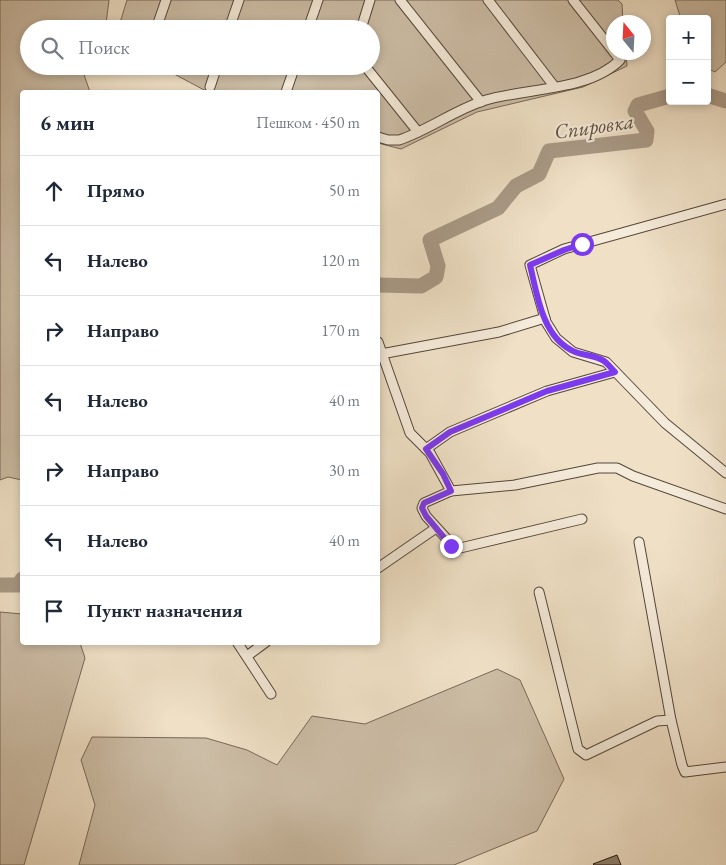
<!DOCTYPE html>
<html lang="ru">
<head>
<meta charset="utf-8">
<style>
  :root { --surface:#fff; --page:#f6f6f7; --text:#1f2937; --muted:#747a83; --line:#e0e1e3 }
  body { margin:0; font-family:"EB Garamond",serif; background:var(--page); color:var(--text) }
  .controls { position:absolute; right:15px; top:15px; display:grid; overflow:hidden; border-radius:5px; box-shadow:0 2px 8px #0003 }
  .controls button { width:45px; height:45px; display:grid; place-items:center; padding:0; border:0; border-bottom:1px solid var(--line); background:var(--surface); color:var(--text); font:25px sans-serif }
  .compass { position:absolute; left:606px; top:15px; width:45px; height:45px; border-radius:50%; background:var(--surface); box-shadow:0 2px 8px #0003; rotate:342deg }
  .stop { position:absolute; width:15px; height:15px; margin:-11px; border:4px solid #7c3aed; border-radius:50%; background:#fff }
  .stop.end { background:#7c3aed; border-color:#fff; box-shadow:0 1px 5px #0008 }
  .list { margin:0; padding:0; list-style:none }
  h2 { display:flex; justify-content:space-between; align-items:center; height:65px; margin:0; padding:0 20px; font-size:21px }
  h2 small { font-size:16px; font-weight:400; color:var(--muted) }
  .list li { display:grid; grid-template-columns:32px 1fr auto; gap:15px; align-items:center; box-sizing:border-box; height:70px; padding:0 20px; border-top:1px solid var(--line) }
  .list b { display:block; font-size:19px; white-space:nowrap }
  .list em { font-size:16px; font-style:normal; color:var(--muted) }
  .icon { flex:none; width:28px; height:28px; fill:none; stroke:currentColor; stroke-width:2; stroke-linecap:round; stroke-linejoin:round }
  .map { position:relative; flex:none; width:726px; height:865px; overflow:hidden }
  .search { position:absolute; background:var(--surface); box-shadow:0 2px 8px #0003; left:20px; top:20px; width:360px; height:55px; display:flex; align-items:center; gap:12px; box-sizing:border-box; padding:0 18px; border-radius:28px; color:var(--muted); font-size:19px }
  .panel { position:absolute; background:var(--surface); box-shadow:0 2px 8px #0003; left:20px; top:90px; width:360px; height:555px; border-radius:5px }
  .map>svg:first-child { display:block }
</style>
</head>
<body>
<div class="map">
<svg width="726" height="865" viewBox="0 0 726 865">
  <rect width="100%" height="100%" fill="#efe0c6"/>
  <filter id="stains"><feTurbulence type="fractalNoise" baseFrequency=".004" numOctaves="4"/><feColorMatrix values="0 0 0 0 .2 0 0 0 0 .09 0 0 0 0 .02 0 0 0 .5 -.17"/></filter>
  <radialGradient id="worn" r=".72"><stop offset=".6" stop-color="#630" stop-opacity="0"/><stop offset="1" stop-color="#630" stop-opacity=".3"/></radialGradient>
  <!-- green -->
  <g fill="#ccbda6" stroke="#766859">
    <path d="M0 0H109L106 24 102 29H29V66H81L90 92H22V480L8 477 0 480Z"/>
    <path d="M127 0H618L622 4 623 22H614V52L626 53 627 66 583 87 477 112 401 149 378 143V92H208L159 66H371V29H118Z"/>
    <path d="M675 0H726V62L715 72 707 68V19H681Z"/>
    <path d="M0 612 22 614V642L80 643 85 658 24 865H0Z"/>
    <path d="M497 669 520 680 564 779 537 831 454 865H79L95 805 81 760 92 737 206 738 247 750 277 765 312 716 365 724Z"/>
  </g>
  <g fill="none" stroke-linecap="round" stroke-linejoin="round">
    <!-- river -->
    <g stroke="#a99a87" stroke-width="15">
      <path d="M707 95 726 101"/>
      <path d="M378 285 421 286 436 277 438 266 430 240 498 208 516 186 539 174 549 151 646 140 647 131 635 111 638 105 670 96"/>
      <path d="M0 585H19L22 579"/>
    </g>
  </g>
  <!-- building -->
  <path fill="#8c7e6d" stroke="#21130c" d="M617 855 621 865H594L593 864Z"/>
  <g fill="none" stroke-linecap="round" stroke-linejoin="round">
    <!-- minor casing -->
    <g stroke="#54463a" stroke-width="11">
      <g id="minor">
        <path d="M400 0 481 102"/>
        <path d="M488 0 554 86"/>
        <path d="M573 0 614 52"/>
        <path d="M156 29 166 0"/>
        <path d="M229 29 239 0"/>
        <path d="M308 29 318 0"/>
        <path d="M361 29 370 0"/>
        <path d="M365 66 418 132"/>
        <path d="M210 87 217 66"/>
        <path d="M286 92 295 66"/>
        <path d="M378 137 388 140H399C429 130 456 109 486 100 527 88 589 91 620 60L614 52"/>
        <path d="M726 204 564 249 530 265 546 322 556 338 573 352 606 362 665 423 726 473"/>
        <path d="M378 342 410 433 430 453 451 491"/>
        <path d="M381 354 499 332 545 318"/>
        <path d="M426 449 450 432 547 391 615 372"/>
        <path d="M582 519 456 549 426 516 422 508 424 503 451 491 515 485 598 468H617L633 476 726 509"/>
        <path d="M639 542 671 720 682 765 685 772 726 767"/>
        <path d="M378 568 436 528"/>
        <path d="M539 592 578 749 586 755 657 721 671 720"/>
        <path d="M237 642 271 694"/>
        <path d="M247 656 266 642"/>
      </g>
    </g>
    <!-- minor -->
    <use href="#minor" stroke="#f5ebda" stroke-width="9"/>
  </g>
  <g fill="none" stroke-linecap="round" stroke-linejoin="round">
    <!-- route -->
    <path stroke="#7c3aed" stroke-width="6" d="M451 546 426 516 422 508 424 503 451 491 443 474 426 449 450 432 547 391 615 372C611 368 608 364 604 361 594 354 581 356 571 350 542 335 537 294 530 265L564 250 582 244"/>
  </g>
  <g text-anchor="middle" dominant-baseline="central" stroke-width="4" stroke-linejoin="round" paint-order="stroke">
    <!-- water labels -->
    <g font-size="21" font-style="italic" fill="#5e5043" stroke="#f5ebda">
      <text transform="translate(594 126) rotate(-8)">Спировка</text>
    </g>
  </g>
  <rect width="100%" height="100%" filter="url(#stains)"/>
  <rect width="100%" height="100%" fill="url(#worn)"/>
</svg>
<div class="controls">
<button>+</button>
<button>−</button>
</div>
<svg class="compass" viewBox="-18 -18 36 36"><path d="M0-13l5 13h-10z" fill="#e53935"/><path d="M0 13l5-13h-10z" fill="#747a83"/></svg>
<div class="stop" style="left:582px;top:244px"></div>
<div class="stop end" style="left:451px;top:546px"></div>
<div class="search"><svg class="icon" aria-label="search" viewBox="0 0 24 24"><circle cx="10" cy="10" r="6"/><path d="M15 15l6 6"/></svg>Поиск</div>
<section class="panel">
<h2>6 мин<small>Пешком · 450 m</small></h2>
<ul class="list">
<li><svg class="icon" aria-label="ahead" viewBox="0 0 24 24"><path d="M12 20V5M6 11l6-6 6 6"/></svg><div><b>Прямо</b></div><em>50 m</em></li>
<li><svg class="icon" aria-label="left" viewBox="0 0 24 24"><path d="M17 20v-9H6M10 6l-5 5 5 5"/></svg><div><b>Налево</b></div><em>120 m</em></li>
<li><svg class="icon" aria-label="right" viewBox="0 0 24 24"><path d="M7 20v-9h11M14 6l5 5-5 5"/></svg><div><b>Направо</b></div><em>170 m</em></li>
<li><svg class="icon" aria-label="left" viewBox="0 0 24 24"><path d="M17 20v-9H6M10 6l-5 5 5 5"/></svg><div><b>Налево</b></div><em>40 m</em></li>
<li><svg class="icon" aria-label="right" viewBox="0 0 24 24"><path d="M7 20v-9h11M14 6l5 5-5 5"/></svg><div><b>Направо</b></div><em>30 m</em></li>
<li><svg class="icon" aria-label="left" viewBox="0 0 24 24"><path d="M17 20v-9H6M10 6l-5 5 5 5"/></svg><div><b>Налево</b></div><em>40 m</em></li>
<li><svg class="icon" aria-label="arrive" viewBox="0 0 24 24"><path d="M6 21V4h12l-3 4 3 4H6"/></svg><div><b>Пункт назначения</b></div></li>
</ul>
</section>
</div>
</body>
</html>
